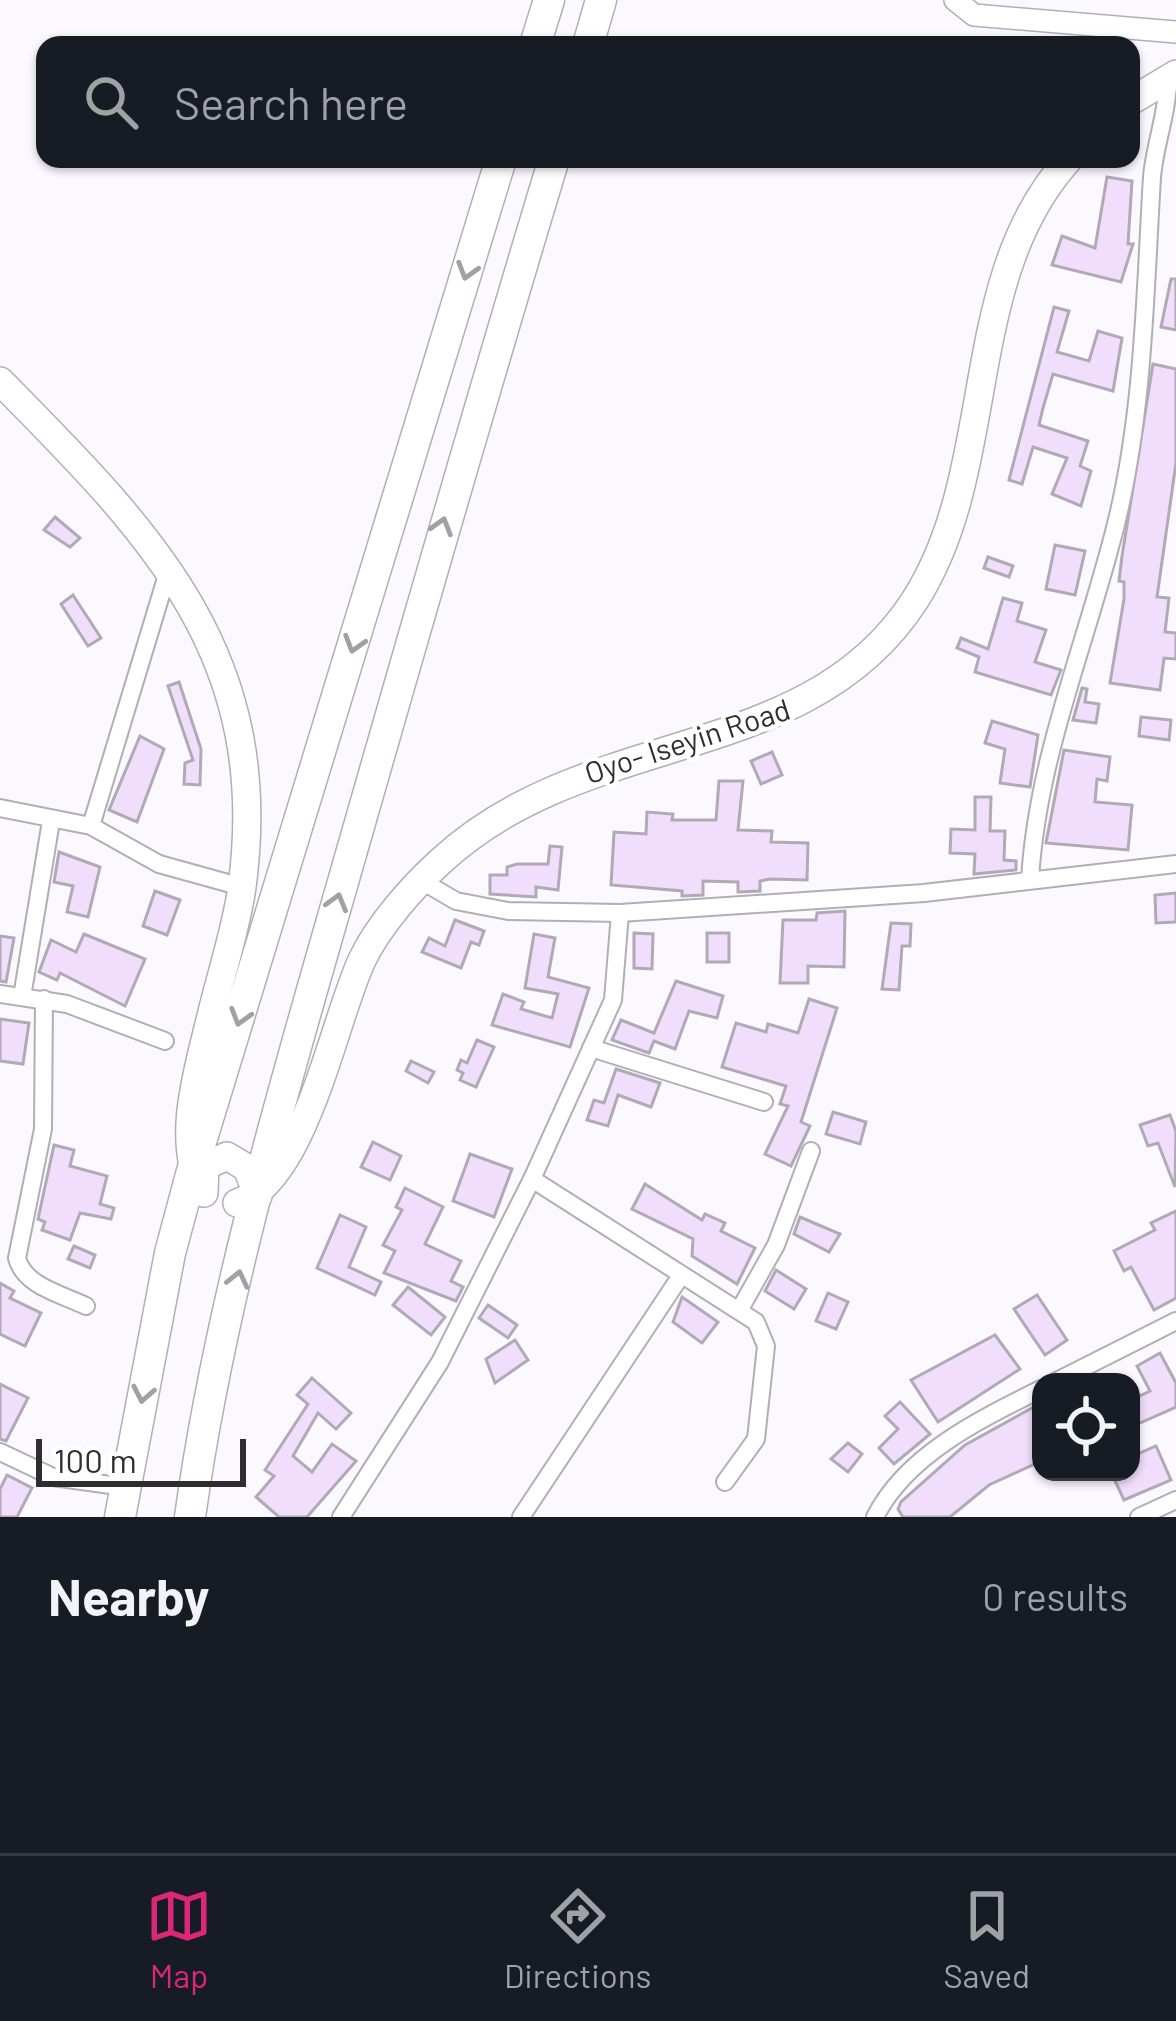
<!DOCTYPE html>
<html lang="en">
<head>
<meta charset="utf-8">
<style>
  :root { --surface:#171b24; --page:#20242c; --text:#f1f3f6; --muted:#9ea1a6; --line:#363941; --accent:#db2777 }
  body { margin:0; font-family:Barlow,sans-serif; background:var(--page); color:var(--text) }
  .controls { position:absolute; right:36px; bottom:36px; display:grid; overflow:hidden; border-radius:24px; box-shadow:0 3px 9px #0004 }
  .controls button { width:108px; height:108px; display:grid; place-items:center; padding:0; border:0; border-bottom:3px solid var(--line); background:var(--surface); color:var(--text); font:60px sans-serif }
  .scale { position:absolute; left:36px; bottom:30px; width:210px; box-sizing:border-box; padding-left:12px; border:6px solid #2f2d30; border-top:0; font-size:33px; line-height:42px; white-space:nowrap; color:#2f2d30; -webkit-text-stroke:9px #fff; paint-order:stroke }
  .list { margin:0; padding:0; list-style:none }
  h2 { display:flex; justify-content:space-between; align-items:center; height:156px; margin:0; padding:0 48px; font-size:51px }
  h2 small { font-size:39px; font-weight:400; color:var(--muted) }
  .icon { flex:none; width:66px; height:66px; fill:none; stroke:currentColor; stroke-width:2; stroke-linecap:round; stroke-linejoin:round }
  .map { position:relative; flex:none; width:1176px; height:1517px; overflow:hidden }
  .search { position:absolute; background:var(--surface); box-shadow:0 3px 9px #0004; left:36px; right:36px; top:36px; height:132px; display:flex; align-items:center; gap:30px; box-sizing:border-box; padding:0 42px; border-radius:24px; color:var(--muted); font-size:45px }
  .sheet { height:336px; background:var(--surface) }
  nav { display:flex; justify-content:space-around; align-items:center; box-sizing:border-box; height:168px; border-top:3px solid var(--line); background:var(--surface); font-size:33px; color:var(--muted) }
  nav a { display:grid; justify-items:center; gap:6px }
  nav .on { color:var(--accent) }
  .map>svg:first-child { display:block }
</style>
</head>
<body>
<div class="map">
<svg width="1176" height="1517" viewBox="0 0 1176 1517">
  <rect width="100%" height="100%" fill="#fcf8ff"/>
  <!-- building -->
  <g fill="#f1defd" stroke="#afabb2" stroke-width="3">
    <path d="M1107 177 1132 181 1128 244H1133L1121 282 1052 265 1062 236 1095 248Z"/>
    <path d="M1171 279H1176V330L1161 327Z"/>
    <path d="M1054 307 1069 311 1057 352 1089 361 1098 331 1122 338 1113 391 1053 374 1043 408 1039 425 1088 441 1080 466 1091 471 1081 506 1052 494 1067 458 1033 447 1022 484 1009 480Z"/>
    <path d="M1153 364 1176 369V463L1157 597 1169 598 1165 632 1176 633V659L1164 658 1160 690 1110 683 1124 599V582L1119 581 1122 556Z"/>
    <path d="M55 517 80 538 70 547 44 530Z"/>
    <path d="M1055 545 1085 551 1075 595 1046 589Z"/>
    <path d="M988 557 1013 566 1009 577 984 568Z"/>
    <path d="M73 595 101 638 88 646 61 604Z"/>
    <path d="M1003 598 1022 603 1017 621 1046 630 1035 662 1061 670 1051 695 975 672 979 657 957 648 961 638 988 649Z"/>
    <path d="M179 682 201 749 200 785 184 784 185 763 193 760 168 686Z"/>
    <path d="M1082 688 1087 689 1085 702 1099 704 1096 723 1073 720Z"/>
    <path d="M1141 717 1171 720 1169 740 1139 736Z"/>
    <path d="M992 721 1038 735 1030 787 1000 783 1005 749 985 743Z"/>
    <path d="M140 736 164 749 137 822 109 810Z"/>
    <path d="M1064 750 1110 757 1107 781 1097 779 1095 802 1132 805 1128 850 1046 843Z"/>
    <path d="M772 752 782 775 761 784 751 761Z"/>
    <path d="M719 781H743L738 830 772 831 771 842 808 843 807 880 770 879 760 881V891L738 892V882L703 881V895L682 896V891L611 885 614 832 646 834 647 812 673 814 672 820H716Z"/>
    <path d="M975 797H991L990 831H1005L1004 860 1016 861V870L974 874 975 854 950 853 951 829 975 830Z"/>
    <path d="M550 846 562 847 558 890 536 887V897L490 894V875H507V867L517 864H548Z"/>
    <path d="M59 852 100 867 88 917 67 912 73 886 54 882Z"/>
    <path d="M155 891 180 900 167 935 143 926Z"/>
    <path d="M1176 893V922L1156 923 1155 895Z"/>
    <path d="M845 911 844 967 808 966V983H780L783 920H816L817 913Z"/>
    <path d="M455 920 484 931 479 945 471 942 461 968 422 952 429 938 445 946Z"/>
    <path d="M891 923 911 924 910 946H902L899 990 882 989Z"/>
    <path d="M634 933 653 934 652 969 634 968Z"/>
    <rect x="707" y="933" width="22" height="29"/>
    <path d="M84 934 145 959 125 1006 60 973 57 980 39 972 51 940 76 952Z"/>
    <path d="M534 934 555 938 548 977 589 988 570 1047 492 1025 503 994 524 1002 521 1009 552 1018 558 994 525 988Z"/>
    <path d="M0 936 14 938 6 982 0 981Z"/>
    <path d="M676 981 723 996 717 1018 689 1011 675 1049 654 1041 649 1053 612 1040 621 1020 654 1033Z"/>
    <path d="M809 999 837 1008 801 1122 810 1126 791 1166 765 1154 788 1106 780 1104 786 1086 722 1067 736 1023 766 1032 768 1024 798 1033Z"/>
    <path d="M0 1019 29 1023 23 1064 0 1061Z"/>
    <path d="M477 1040 494 1047 476 1087 460 1080 463 1073 457 1070 461 1060 467 1063Z"/>
    <path d="M411 1061 434 1072 428 1083 406 1071Z"/>
    <path d="M616 1069 660 1083 651 1107 618 1095 608 1126 587 1120 594 1100 604 1103Z"/>
    <path d="M833 1112 866 1122 860 1144 826 1134Z"/>
    <path d="M1170 1115 1176 1131 1175 1187 1158 1143 1148 1146 1140 1125Z"/>
    <path d="M373 1142 401 1156 390 1180 361 1167Z"/>
    <path d="M54 1145 74 1150 70 1166 107 1176 100 1204 114 1208 111 1219 80 1213 70 1240 42 1230 45 1222 38 1219Z"/>
    <path d="M470 1154 512 1169 494 1217 453 1201Z"/>
    <path d="M645 1184 702 1220 705 1214 725 1223 721 1231 755 1248 737 1284 692 1256 693 1239 632 1209Z"/>
    <path d="M405 1188 443 1207 425 1244 461 1261 451 1281 463 1287 456 1301 384 1273 395 1251 383 1245 402 1210 396 1207Z"/>
    <path d="M1176 1211V1298L1154 1310 1131 1267 1124 1271 1114 1251 1155 1230 1151 1223Z"/>
    <path d="M340 1215 366 1227 349 1267 381 1282 375 1295 317 1268Z"/>
    <path d="M800 1217 840 1234 829 1252 794 1234Z"/>
    <path d="M74 1246 95 1255 90 1268 68 1259Z"/>
    <path d="M776 1270 806 1289 794 1309 765 1291Z"/>
    <path d="M0 1283 14 1291 10 1298 41 1313 25 1346 0 1334Z"/>
    <path d="M408 1287 445 1317 431 1335 393 1305Z"/>
    <path d="M828 1293 848 1302 836 1329 816 1321Z"/>
    <path d="M1037 1295 1067 1340 1045 1355 1014 1309Z"/>
    <path d="M682 1297 718 1322 702 1343 673 1322Z"/>
    <path d="M488 1305 517 1325 508 1338 479 1318Z"/>
    <path d="M995 1335 1020 1369 938 1422 911 1380Z"/>
    <path d="M515 1340 528 1360 495 1383 486 1359Z"/>
    <path d="M1160 1353 1176 1383V1407L1131 1427V1400L1150 1391 1137 1366Z"/>
    <path d="M312 1378 351 1413 336 1429 318 1413 293 1456 312 1472 332 1444 356 1461 307 1517H279L256 1497 274 1476 265 1470 308 1404 297 1395Z"/>
    <path d="M0 1384 28 1398 6 1441 0 1439Z"/>
    <path d="M900 1402 930 1434 894 1464 879 1448 898 1429 885 1416Z"/>
    <path d="M1041 1403V1461L989 1485 950 1517H903L898 1509 901 1502 965 1445Z"/>
    <path d="M848 1443 862 1454 848 1472 831 1459Z"/>
    <path d="M1156 1446 1171 1480 1124 1500 1111 1472H1131V1457Z"/>
    <path d="M7 1475 32 1488 17 1517H0V1489Z"/>
  </g>
  <g fill="none" stroke-linecap="round" stroke-linejoin="round">
    <!-- minor casing -->
    <g stroke="#b2aeb4" stroke-width="20">
      <g id="minor">
        <path d="M0 808 91 826 159 864 242 887"/>
        <path d="M91 826 167 575"/>
        <path d="M1030 880C1037 757 1087 642 1116 524 1144 411 1145 292 1152 177 1155 143 1168 112 1168 78"/>
        <path d="M422 881 456 901 508 911 620 913 924 893 1176 864"/>
        <path d="M0 994 67 1004 165 1041"/>
        <path d="M22 997 51 821"/>
        <path d="M44 999 43 1129 17 1258C24 1286 61 1294 86 1306"/>
        <path d="M591 1048 764 1102"/>
        <path d="M532 1179 756 1322 766 1346 756 1439 725 1482"/>
        <path d="M740 1309 776 1245 811 1151"/>
        <path d="M1055 1382 1176 1321"/>
        <path d="M0 1452 53 1477 125 1487"/>
        <path d="M341 1517 440 1362 532 1179 613 1000 620 913"/>
        <path d="M521 1517 680 1277"/>
        <path d="M875 1517C907 1454 981 1419 1041 1389"/>
        <path d="M1139 1517 1176 1500"/>
      </g>
    </g>
    <!-- tertiary casing -->
    <g stroke="#b2aeb4" stroke-width="24">
      <path id="tertiary" d="M955 0 974 15 1176 32"/>
    </g>
    <!-- primary casing -->
    <g stroke="#b2aeb4" stroke-width="30">
      <g id="primary">
        <path d="M1131 101 1176 74"/>
        <path d="M0 381C151 534 273 654 242 887 236 929 222 971 212 1012 199 1067 175 1138 202 1191"/>
        <path d="M204 1193 205 1166 227 1156 247 1168 258 1196"/>
        <path d="M237 1203C305 1181 333 1022 362 960 378 926 413 886 441 861 586 726 808 767 915 600 1000 467 959 280 1069 159"/>
      </g>
    </g>
    <!-- motorway casing -->
    <g stroke="#b2aeb4" stroke-width="33">
      <g id="motorway">
        <path d="M535 45 549 0"/>
        <path d="M588 45 601 0"/>
        <path d="M120 1517 170 1253 192 1171 501 159"/>
        <path d="M190 1517C220 1302 283 1091 343 882 412 641 481 399 554 159"/>
      </g>
    </g>
    <!-- minor -->
    <use href="#minor" stroke="#fff" stroke-width="16"/>
    <!-- tertiary -->
    <use href="#tertiary" stroke="#fff" stroke-width="21"/>
    <!-- primary -->
    <use href="#primary" stroke="#fff" stroke-width="27"/>
    <!-- motorway -->
    <use href="#motorway" stroke="#fff" stroke-width="30"/>
  </g>
  <!-- one-way arrows -->
  <defs><path id="oneway-chevron" d="M-2-3.5L2.5 0L-2 3.5" fill="none" stroke-width="1.6" stroke-linecap="round" stroke-linejoin="round" transform="scale(3)"/></defs>
  <g stroke="#a1a0a2">
    <use href="#oneway-chevron" transform="translate(467 271) rotate(107)"/>
    <use href="#oneway-chevron" transform="translate(442 526) rotate(-73)"/>
    <use href="#oneway-chevron" transform="translate(354 644) rotate(107)"/>
    <use href="#oneway-chevron" transform="translate(337 902) rotate(-74)"/>
    <use href="#oneway-chevron" transform="translate(240 1017) rotate(107)"/>
    <use href="#oneway-chevron" transform="translate(238 1279) rotate(-77)"/>
    <use href="#oneway-chevron" transform="translate(143 1394) rotate(101)"/>
  </g>
  <g text-anchor="middle" dominant-baseline="central" stroke-width="9" stroke-linejoin="round" paint-order="stroke">
    <!-- street labels -->
    <g font-size="30" fill="#2f2d30" stroke="#fff">
      <text transform="translate(687 740) rotate(-18)">Oyo- Iseyin Road</text>
    </g>
  </g>
</svg>
<div class="controls">
<button><svg class="icon" aria-label="locate" viewBox="0 0 24 24"><circle cx="12" cy="12" r="6"/><path d="M12 2v4M12 18v4M2 12h4M18 12h4"/></svg></button>
</div>
<div class="scale">100 m</div>
<div class="search"><svg class="icon" aria-label="search" viewBox="0 0 24 24"><circle cx="10" cy="10" r="6"/><path d="M15 15l6 6"/></svg>Search here</div>
</div>
<section class="sheet">
<h2>Nearby<small>0 results</small></h2>
<ul class="list">
</ul>
</section>
<nav>
<a class="on"><svg class="icon" aria-label="map" viewBox="0 0 24 24"><path d="M3 6l6-2 6 2 6-2v14l-6 2-6-2-6 2zM9 4v14M15 6v14"/></svg>Map</a>
<a><svg class="icon" aria-label="directions" viewBox="0 0 24 24"><path d="M12 3l9 9-9 9-9-9zM9 14v-3h6M13 9l2 2-2 2"/></svg>Directions</a>
<a><svg class="icon" aria-label="saved" viewBox="0 0 24 24"><path d="M7 4h10v16l-5-4-5 4z"/></svg>Saved</a>
</nav>
</body>
</html>
